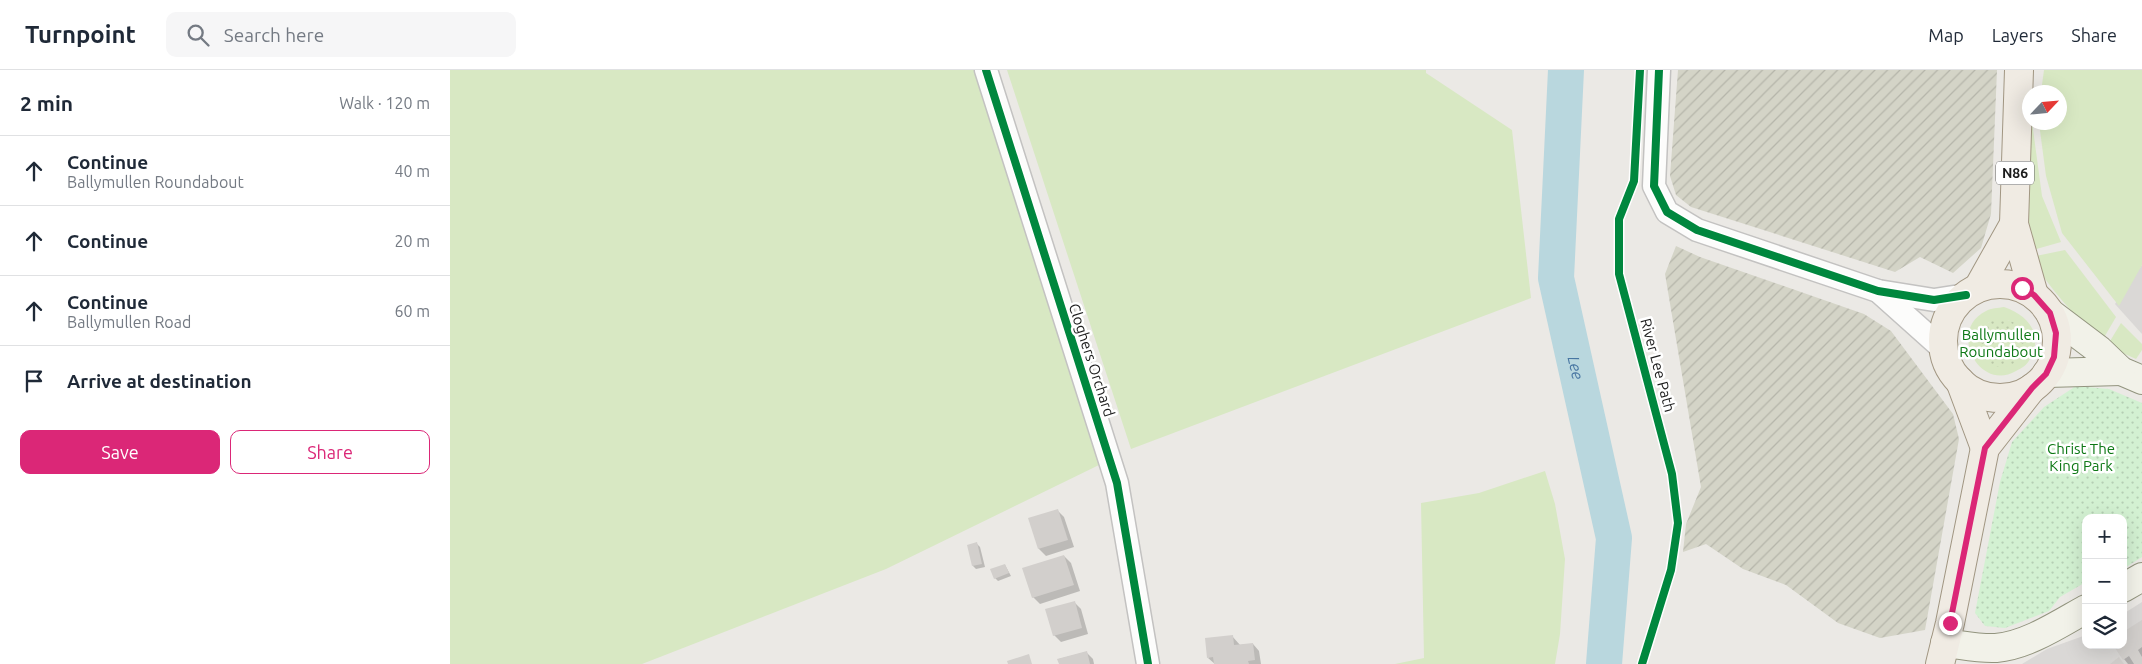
<!DOCTYPE html>
<html lang="en">
<head>
<meta charset="utf-8">
<style>
  :root { --surface:#fff; --page:#f6f6f7; --text:#1f2937; --muted:#747a83; --line:#e0e1e3; --accent:#db2777 }
  body { margin:0; font-family:Ubuntu,sans-serif; background:var(--page); color:var(--text) }
  .controls { position:absolute; right:15px; bottom:15px; display:grid; overflow:hidden; border-radius:10px; box-shadow:0 5px 20px #0002 }
  .controls button { width:45px; height:45px; display:grid; place-items:center; padding:0; border:0; border-bottom:1px solid var(--line); background:var(--surface); color:var(--text); font:25px sans-serif }
  .compass { position:absolute; left:1572px; top:15px; width:45px; height:45px; border-radius:50%; background:var(--surface); box-shadow:0 5px 20px #0002; rotate:64deg }
  .stop { position:absolute; width:15px; height:15px; margin:-11px; border:4px solid #db2777; border-radius:50%; background:#fff }
  .stop.end { background:#db2777; border-color:#fff; box-shadow:0 1px 5px #0008 }
  .list { margin:0; padding:0; list-style:none }
  h2 { display:flex; justify-content:space-between; align-items:center; height:65px; margin:0; padding:0 20px; font-size:21px }
  h2 small { font-size:16px; font-weight:400; color:var(--muted) }
  .list li { display:grid; grid-template-columns:32px 1fr auto; gap:15px; align-items:center; box-sizing:border-box; height:70px; padding:0 20px; border-top:1px solid var(--line) }
  .list b { display:block; font-size:19px; white-space:nowrap }
  .list p { margin:0; font-size:16px; white-space:nowrap; color:var(--muted) }
  .list em { font-size:16px; font-style:normal; color:var(--muted) }
  .actions { display:flex; gap:10px; padding:15px 20px }
  .actions a { flex:1; padding:11px 0; border:1px solid var(--accent); border-radius:10px; text-align:center; font-size:18px; color:var(--accent) }
  .actions .main { background:var(--accent); color:#fff }
  .icon { flex:none; width:28px; height:28px; fill:none; stroke:currentColor; stroke-width:2; stroke-linecap:round; stroke-linejoin:round }
  .map { position:relative; flex:none; width:1692px; height:594px; overflow:hidden }
  header { display:flex; align-items:center; gap:30px; box-sizing:border-box; height:70px; padding:0 25px; background:var(--surface); border-bottom:1px solid var(--line) }
  header strong { font-size:24px }
  nav { display:flex; gap:28px; margin-inline-start:auto; font-size:18px }
  .search { width:350px; height:45px; background:var(--page); display:flex; align-items:center; gap:12px; box-sizing:border-box; padding:0 18px; border-radius:10px; color:var(--muted); font-size:19px }
  main { display:flex }
  aside { flex:1; background:var(--surface) }
  .map>svg:first-child { display:block }
</style>
</head>
<body>
<header>
<strong>Turnpoint</strong>
<div class="search"><svg class="icon" aria-label="search" viewBox="0 0 24 24"><circle cx="10" cy="10" r="6"/><path d="M15 15l6 6"/></svg>Search here</div>
<nav><a>Map</a><a>Layers</a><a>Share</a></nav>
</header>
<main>
<aside>
<h2>2 min<small>Walk · 120 m</small></h2>
<ul class="list">
<li><svg class="icon" aria-label="ahead" viewBox="0 0 24 24"><path d="M12 20V5M6 11l6-6 6 6"/></svg><div><b>Continue</b><p>Ballymullen Roundabout</p></div><em>40 m</em></li>
<li><svg class="icon" aria-label="ahead" viewBox="0 0 24 24"><path d="M12 20V5M6 11l6-6 6 6"/></svg><div><b>Continue</b></div><em>20 m</em></li>
<li><svg class="icon" aria-label="ahead" viewBox="0 0 24 24"><path d="M12 20V5M6 11l6-6 6 6"/></svg><div><b>Continue</b><p>Ballymullen Road</p></div><em>60 m</em></li>
<li><svg class="icon" aria-label="arrive" viewBox="0 0 24 24"><path d="M6 21V4h12l-3 4 3 4H6"/></svg><div><b>Arrive at destination</b></div></li>
</ul>
<div class="actions"><a class="main">Save</a><a>Share</a></div>
</aside>
<div class="map">
<svg width="1692" height="594" viewBox="0 0 1692 594">
  <defs>
    <pattern id="construction-furrows" width="10" height="10" patternUnits="userSpaceOnUse" patternTransform="scale(1.25)"><rect width="10" height="10" fill="#d4d4c7"/><path d="M-1 1l2-2M0 10L10 0M9 11l2-2" fill="none" stroke="#b5b5aa"/></pattern>
    <pattern id="park-dots" width="8" height="8" patternUnits="userSpaceOnUse" patternTransform="scale(1.25)"><rect width="8" height="8" fill="#d3f1d2"/><path d="M2 2h.1M6 6h.1" fill="none" stroke="#b5ceb4" stroke-width="1.8" stroke-linecap="round"/></pattern>
    <pattern id="garden-dots" width="8" height="8" patternUnits="userSpaceOnUse" patternTransform="scale(1.25)"><rect width="8" height="8" fill="#d8e8c3"/><path d="M2 2h.1M6 6h.1" fill="none" stroke="#b9c6a7" stroke-width="1.8" stroke-linecap="round"/></pattern>
  </defs>
  <rect width="100%" height="100%" fill="#ebe9e5"/>
  <!-- residential -->
  <g fill="#dad8d6">
    <path d="M1692 195V264L1665 234Z"/>
    <path d="M1692 532V594H1572L1597 579 1636 565V575H1673V544Z"/>
  </g>
  <!-- construction -->
  <g fill="url(#construction-furrows)">
    <path d="M1228 0H1547L1541 144 1531 178 1503 203 1470 187 1445 202 1241 137 1226 125 1220 106Z"/>
    <path d="M1226 176 1250 187 1414 244 1441 261 1503 344 1509 369 1475 560 1430 568 1388 553 1336 515 1293 499 1256 474 1233 482 1236 454 1251 417 1215 204Z"/>
  </g>
  <!-- grass -->
  <g fill="#d8e8c3" fill-rule="evenodd">
    <path d="M0 0H526L649 395 436 499 192 594H0Z"/>
    <path d="M557 0H976V3L1062 60 1081 228 681 379Z"/>
    <path d="M1594 0H1692V195L1669 236 1612 163 1596 106 1589 53 1610 52V22H1591Z"/>
    <path d="M1582 52 1592 126 1611 172 1579 181 1576 149Z"/>
    <path d="M1615 180 1666 247 1652 271C1625 246 1599 219 1581 187Z"/>
    <path d="M1554 237C1578 245 1594 264 1580 289 1577 295 1572 298 1566 301 1529 323 1497 260 1536 241 1541 238 1548 238 1554 237ZM1558 250C1569 256 1573 262 1574 275L1530 261 1539 252Z"/>
    <path d="M1671 253 1692 274V280L1686 289 1657 276Z"/>
    <path d="M1095 401 1105 434 1115 489 1110 564 1105 594H945L974 588 971 433 1029 423Z"/>
  </g>
  <!-- park -->
  <path fill="url(#park-dots)" d="M1626 316 1659 319 1692 333V487L1673 499V448H1636V512L1610 527 1599 541 1555 558 1535 556 1525 543 1550 412 1562 372 1594 337Z"/>
  <!-- garden -->
  <circle fill="url(#garden-dots)" cx="1551" cy="273" r="24"/>
  <!-- shadow -->
  <g fill="#0003">
    <path d="M607 440 614 447 624 477 596 486 589 479 580 449Z"/>
    <path d="M527 474 530 477 535 497 526 499 523 496Z"/>
    <path d="M614 486 621 493 630 521 590 534 583 527Z"/>
    <path d="M555 495 561 506 548 511 545 508Z"/>
    <path d="M624 532 631 539 638 564 611 572 604 565Z"/>
    <path d="M1692 551V594H1678L1674 589 1673 575Z"/>
    <path d="M782 566 790 575 803 574 809 581 811 594H765L758 588Z"/>
    <path d="M636 582 643 589 644 594H610L609 589Z"/>
  </g>
  <g fill="none" stroke-linecap="round" stroke-linejoin="round">
    <!-- river -->
    <path stroke="#b9d7de" stroke-width="36" id="s1" d="M1116 0 1106 208 1164 468 1154 594"/>
  </g>
  <!-- building -->
  <g fill="#d2cfcc">
    <path d="M608 439 618 470 588 479 578 448Z"/>
    <path d="M527 472 532 494 522 496 517 475Z"/>
    <path d="M614 485 624 515 582 528 572 498Z"/>
    <path d="M555 494 559 503 544 509 540 499Z"/>
    <path d="M625 531 632 558 603 566 595 539Z"/>
    <path d="M1692 550V577L1688 580 1692 587V594H1684L1679 586 1673 590 1663 575H1673V562Z"/>
    <path d="M783 565 784 575 803 573 805 590 798 591 799 594H764L763 587 757 588 755 568Z"/>
    <path d="M637 581 640 594H609L607 589Z"/>
    <path d="M579 584 582 594H558L557 591Z"/>
    <path d="M1669 587 1674 594H1660Z"/>
  </g>
  <g fill="none" stroke-linecap="round" stroke-linejoin="round">
    <!-- street casing -->
    <g stroke="#c3c2c1" stroke-width="25">
      <g id="street">
        <path d="M536 0 667 413 698 594"/>
        <path d="M1209 0 1204 116 1217 142 1247 160 1428 221 1484 230 1516 225"/>
        <path d="M1428 221 1494 280"/>
      </g>
    </g>
    <!-- secondary casing -->
    <g stroke="#92947e" stroke-width="30">
      <g id="secondary">
        <path d="M1600 243 1649 280 1671 301 1692 310"/>
        <path d="M1597 303 1671 301"/>
        <path d="M1673 518 1692 507"/>
        <path d="M1495 573C1512 575 1530 579 1546 578 1578 575 1609 554 1636 539"/>
      </g>
    </g>
    <!-- primary casing -->
    <g stroke="#a19682" stroke-width="30">
      <g id="primary">
        <path d="M1569 0 1564 154 1584 225"/>
        <circle cx="1550" cy="271" r="57"/>
        <path d="M1528 218 1564 154"/>
        <path d="M1510 311 1535 378"/>
        <path d="M1490 594 1500 553 1535 378 1582 318"/>
      </g>
    </g>
    <!-- street -->
    <use href="#street" stroke="#fcfcfb" stroke-width="22"/>
    <!-- secondary -->
    <use href="#secondary" stroke="#f2f2e9" stroke-width="28"/>
    <!-- primary -->
    <use href="#primary" stroke="#f0ebe3" stroke-width="28"/>
    <!-- cycleway casing -->
    <g stroke="#fff" stroke-width="11">
      <g id="cycleway">
        <path d="M536 0 667 413 698 594"/>
        <path d="M1190 0 1184 111 1169 149V204L1222 404 1228 453 1221 500 1192 594"/>
        <path d="M1209 0 1204 116 1217 142 1247 160 1428 221 1484 230 1516 225"/>
      </g>
    </g>
    <!-- cycleway -->
    <use href="#cycleway" stroke="#00873e" stroke-width="8"/>
  </g>
  <g fill="none" stroke-linecap="round" stroke-linejoin="round">
    <!-- route -->
    <path stroke="#db2777" stroke-width="6" d="M1500 553 1535 378 1582 318 1596 304 1604 287 1606 263 1600 243 1584 225 1572 218"/>
  </g>
  <g text-anchor="middle" dominant-baseline="central" stroke-width="5" stroke-linejoin="round" paint-order="stroke">
    <!-- shield labels -->
    <rect fill="#fff" stroke="#606060" stroke-width="1" x="1546" y="91.5" width="38" height="23" rx="4"/>
    <g font-size="14" font-weight="bold" fill="#1c1c1c">
      <text x="1565" y="103">N86</text>
    </g>
    <!-- park labels -->
    <g font-size="15" fill="#0d7815" stroke="#fff">
      <text x="1551" y="264">Ballymullen<tspan x="1551" dy="17">Roundabout</tspan></text>
      <text x="1631" y="378">Christ The<tspan x="1631" dy="17">King Park</tspan></text>
    </g>
    <!-- street labels -->
    <g font-size="15" fill="#1c1c1c" stroke="#fff">
      <text transform="translate(642 290) rotate(72)">Cloghers Orchard</text>
      <text transform="translate(1208 295) rotate(75)">River Lee Path</text>
    </g>
    <!-- water labels -->
    <g font-size="16" font-style="italic" fill="#4876a2" stroke="#fff">
      <text stroke="none"><textPath href="#s1" startOffset="300">Lee</textPath></text>
    </g>
  </g>
</svg>
<div class="controls">
<button>+</button>
<button>−</button>
<button><svg class="icon" aria-label="layers" viewBox="0 0 24 24"><path d="M12 4l9 5-9 5-9-5zM3 14l9 5 9-5"/></svg></button>
</div>
<svg class="compass" viewBox="-18 -18 36 36"><path d="M0-13l5 13h-10z" fill="#e53935"/><path d="M0 13l5-13h-10z" fill="#747a83"/></svg>
<div class="stop" style="left:1572px;top:218px"></div>
<div class="stop end" style="left:1500px;top:553px"></div>
</div>
</main>
</body>
</html>
